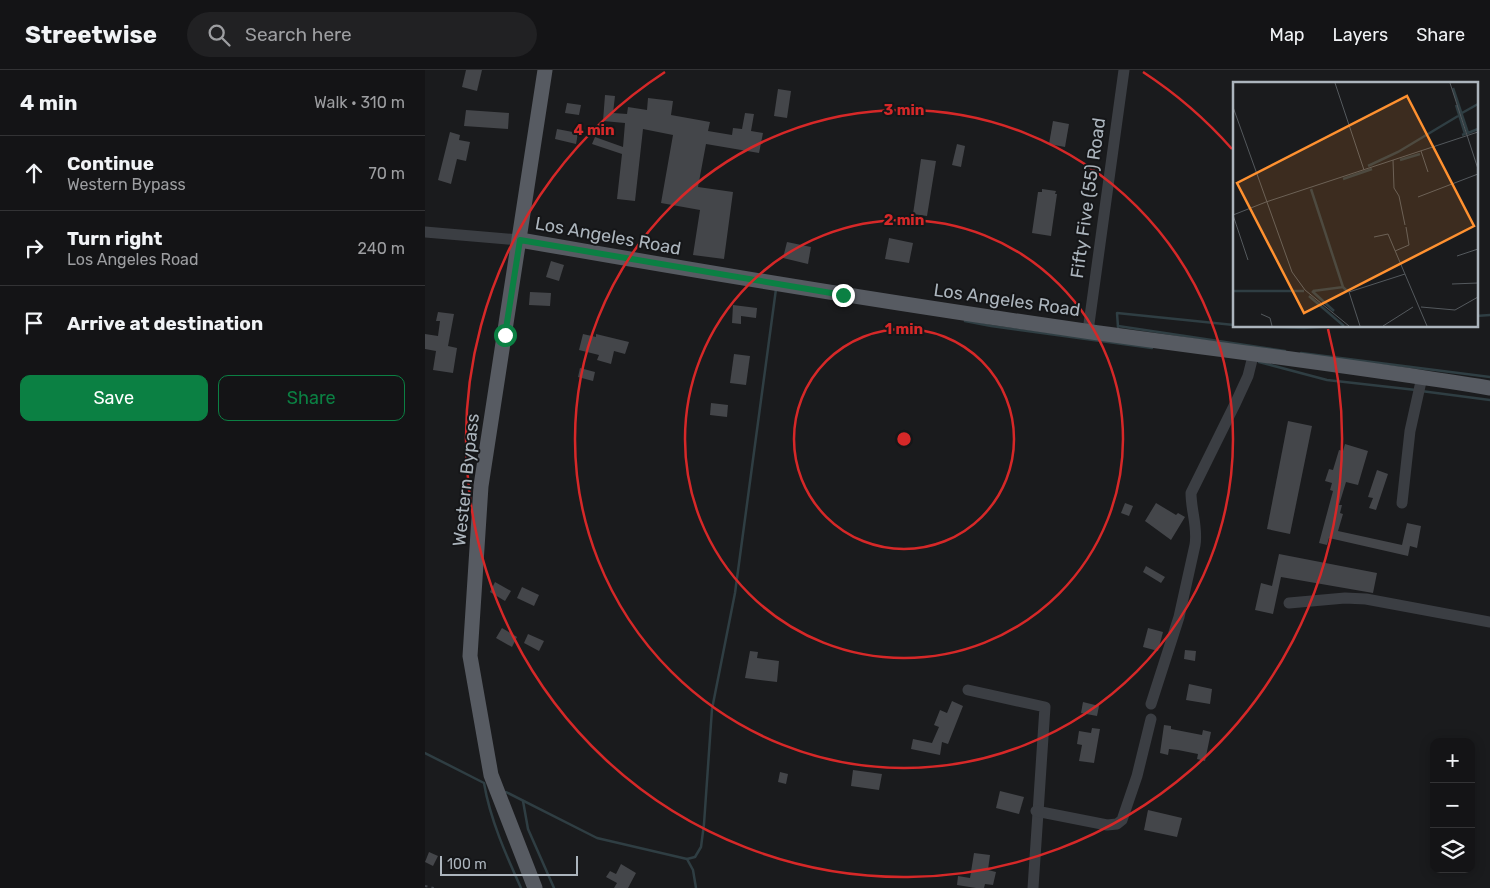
<!DOCTYPE html>
<html lang="en">
<head>
<meta charset="utf-8">
<style>
  :root { --surface:#141416; --page:#212123; --text:#f1f3f6; --muted:#9d9ea1; --line:#333335; --accent:#0b8043 }
  body { margin:0; font-family:Rubik,sans-serif; background:var(--page); color:var(--text) }
  .controls { position:absolute; right:15px; bottom:15px; display:grid; overflow:hidden; border-radius:10px; box-shadow:0 2px 12px #0003 }
  .controls button { width:45px; height:45px; display:grid; place-items:center; padding:0; border:0; border-bottom:1px solid var(--line); background:var(--surface); color:var(--text); font:25px sans-serif }
  .scale { position:absolute; left:15px; bottom:12px; width:138px; box-sizing:border-box; padding-left:5px; border:2px solid #acb5bd; border-top:0; font-size:14px; line-height:18px; white-space:nowrap; color:#acb5bd; -webkit-text-stroke:4px #151618; paint-order:stroke }
  .stop { position:absolute; width:15px; height:15px; margin:-11px; border:4px solid #0b8043; border-radius:50%; background:#fff }
  .stop.end { background:#0b8043; border-color:#fff; box-shadow:0 1px 5px #0008 }
  .list { margin:0; padding:0; list-style:none }
  h2 { display:flex; justify-content:space-between; align-items:center; height:65px; margin:0; padding:0 20px; font-size:21px }
  h2 small { font-size:16px; font-weight:400; color:var(--muted) }
  .list li { display:grid; grid-template-columns:32px 1fr auto; gap:15px; align-items:center; box-sizing:border-box; height:75px; padding:0 20px; border-top:1px solid var(--line) }
  .list b { display:block; font-size:19px; white-space:nowrap }
  .list p { margin:0; font-size:16px; white-space:nowrap; color:var(--muted) }
  .list em { font-size:16px; font-style:normal; color:var(--muted) }
  .actions { display:flex; gap:10px; padding:15px 20px }
  .actions a { flex:1; padding:11px 0; border:1px solid var(--accent); border-radius:10px; text-align:center; font-size:18px; color:var(--accent) }
  .actions .main { background:var(--accent); color:#fff }
  .icon { flex:none; width:28px; height:28px; fill:none; stroke:currentColor; stroke-width:2; stroke-linecap:round; stroke-linejoin:round }
  .map { position:relative; flex:none; width:1065px; height:818px; overflow:hidden }
  header { display:flex; align-items:center; gap:30px; box-sizing:border-box; height:70px; padding:0 25px; background:var(--surface); border-bottom:1px solid var(--line) }
  header strong { font-size:24px }
  nav { display:flex; gap:28px; margin-inline-start:auto; font-size:18px }
  .search { width:350px; height:45px; background:var(--page); display:flex; align-items:center; gap:12px; box-sizing:border-box; padding:0 18px; border-radius:28px; color:var(--muted); font-size:19px }
  main { display:flex }
  aside { flex:1; background:var(--surface) }
  .map>svg:first-child { display:block }
</style>
</head>
<body>
<header>
<strong>Streetwise</strong>
<div class="search"><svg class="icon" aria-label="search" viewBox="0 0 24 24"><circle cx="10" cy="10" r="6"/><path d="M15 15l6 6"/></svg>Search here</div>
<nav><a>Map</a><a>Layers</a><a>Share</a></nav>
</header>
<main>
<aside>
<h2>4 min<small>Walk · 310 m</small></h2>
<ul class="list">
<li><svg class="icon" aria-label="ahead" viewBox="0 0 24 24"><path d="M12 20V5M6 11l6-6 6 6"/></svg><div><b>Continue</b><p>Western Bypass</p></div><em>70 m</em></li>
<li><svg class="icon" aria-label="right" viewBox="0 0 24 24"><path d="M7 20v-9h11M14 6l5 5-5 5"/></svg><div><b>Turn right</b><p>Los Angeles Road</p></div><em>240 m</em></li>
<li><svg class="icon" aria-label="arrive" viewBox="0 0 24 24"><path d="M6 21V4h12l-3 4 3 4H6"/></svg><div><b>Arrive at destination</b></div></li>
</ul>
<div class="actions"><a class="main">Save</a><a>Share</a></div>
</aside>
<div class="map">
<svg width="1065" height="818" viewBox="0 0 1065 818">
  <rect width="100%" height="100%" fill="#1a1b1d"/>
  <g fill="none" stroke-linecap="round" stroke-linejoin="round">
    <!-- stream -->
    <g stroke="#2f3e43" stroke-width="2.5">
      <path d="M1051 246 1065 245"/>
      <path d="M540 251 566 256 727 278"/>
      <path d="M693 256 860 281"/>
      <path d="M821 256 879 258 908 256"/>
      <path d="M693 257 692 243 809 255"/>
      <path d="M876 283 1065 307"/>
      <path d="M834 292 902 310 991 320"/>
      <path d="M996 321 1065 330"/>
      <path d="M0 683 59 713C65 749 81 785 96 818"/>
      <path d="M81 722 172 768 262 789 268 800 271 818"/>
      <path d="M98 731 103 759 129 818"/>
      <path d="M262 789 270 787 276 777 279 754 287 639 310 523 351 219"/>
    </g>
  </g>
  <!-- building -->
  <g fill="#44464a">
    <path d="M41 0H57L52 21 37 17Z"/>
    <path d="M353 19 366 21 362 48 349 46Z"/>
    <path d="M180 25 190 26 188 43 202 44 203 37 222 40 223 28 248 31 246 45 285 52 283 61 307 65 308 58 317 59 320 43 329 44 326 61 338 63 334 83 281 74 273 117 308 122 299 189 268 185 275 140 236 133 248 65 218 59 210 131 192 129 197 84 167 74 170 67 198 77 200 53 178 51Z"/>
    <path d="M142 33 156 35 154 45 140 43Z"/>
    <path d="M41 40 84 43 83 59 39 56Z"/>
    <path d="M628 51 644 54 640 77 624 74Z"/>
    <path d="M132 59 153 63 151 74 130 69Z"/>
    <path d="M25 62 35 65 34 70 45 72 41 91 32 89 26 114 13 110Z"/>
    <path d="M532 74 540 76 536 97 527 95Z"/>
    <path d="M496 89 511 91 502 146 488 144Z"/>
    <path d="M617 119 631 121 630 124H632L626 166 607 163 613 122H617Z"/>
    <path d="M464 168 488 173 484 193 460 189Z"/>
    <path d="M362 172 386 177 383 194 358 188Z"/>
    <path d="M126 191 139 195 134 211 121 207Z"/>
    <path d="M105 222 126 223 125 236 104 235Z"/>
    <path d="M308 235 332 238 331 248 316 246V254L307 253Z"/>
    <path d="M13 242 29 244 23 276 32 278 28 303 8 300 11 281 0 279V264L13 266 15 251H11Z"/>
    <path d="M158 264 171 267V264L204 272 200 284 189 281 186 294 172 290 174 285 154 280Z"/>
    <path d="M309 284 325 286 321 315 305 313Z"/>
    <path d="M155 298 170 302 168 311 153 307Z"/>
    <path d="M286 333 303 335 302 347 285 345Z"/>
    <path d="M863 351 887 356 865 464 842 459Z"/>
    <path d="M920 374 943 381 933 415 921 412 914 435H917L915 443 918 444 913 461 977 475 982 453 996 456 992 478 985 476 983 486 904 468 902 475 894 473 908 421 905 420 907 413 900 411 904 399 908 400 914 380 918 381Z"/>
    <path d="M952 400 963 404 951 440 944 438 948 428 943 427Z"/>
    <path d="M700 433 708 436 704 446 696 443Z"/>
    <path d="M731 433 751 445 753 443 760 447 746 470 720 451Z"/>
    <path d="M854 484 952 503 948 523 856 507 848 544 830 540 836 513 847 516Z"/>
    <path d="M721 496 740 507 736 513 718 502Z"/>
    <path d="M70 512 86 521 80 531 65 522Z"/>
    <path d="M97 517 114 525 109 536 92 528Z"/>
    <path d="M77 558 92 567 87 577 71 568Z"/>
    <path d="M723 558 738 562 733 581 718 577Z"/>
    <path d="M103 564 119 571 114 581 99 573Z"/>
    <path d="M760 580 771 581 770 591 759 589Z"/>
    <path d="M325 581 333 582 332 588 354 591 352 612 320 608Z"/>
    <path d="M764 614 787 619 785 634 761 630Z"/>
    <path d="M527 631 538 636 523 674 517 672 515 685 486 679 488 669 507 673 514 657 509 655 515 640 522 643Z"/>
    <path d="M658 632 674 636 672 646 656 643Z"/>
    <path d="M739 655 746 656V659L777 665 778 660 786 662 780 691 772 689 773 684 753 680 744 679 743 685 735 683Z"/>
    <path d="M667 658 675 659 669 693 654 691 657 675 652 674 654 661 666 663Z"/>
    <path d="M428 700 457 704 454 720 426 716Z"/>
    <path d="M355 702 363 704 361 714 353 712Z"/>
    <path d="M575 721 599 727 594 744 571 738Z"/>
    <path d="M723 740 757 748 752 767 719 760Z"/>
    <path d="M4 782 13 786 8 796 0 792Z"/>
    <path d="M549 783 565 785 563 800 571 802 568 815 560 814 559 818H551L532 815 533 806 545 808Z"/>
    <path d="M196 794 211 803 203 818H189L192 813 181 807 185 801 191 804Z"/>
  </g>
  <g fill="none" stroke-linecap="round" stroke-linejoin="round">
    <!-- path -->
    <path stroke="#41454a" stroke-width="2" stroke-dasharray="2.5 4" stroke-linecap="butt" d="M0 816 9 818"/>
    <!-- minor -->
    <g stroke="#3b3e43" stroke-width="11">
      <path d="M0 162 95 170"/>
      <path d="M663 261 699 0"/>
      <path d="M977 433 985 361 997 307"/>
      <path d="M864 533 920 528 941 529 1065 552"/>
      <path d="M543 620 620 637 608 818"/>
      <path d="M726 634 754 547 770 475C773 457 766 441 766 423L811 332 823 306 829 282"/>
      <path d="M611 741 682 755 692 754 697 750 712 706 726 649"/>
    </g>
    <!-- major -->
    <g stroke="#575b62" stroke-width="15">
      <path d="M95 170C283 203 471 234 660 261 795 280 930 296 1065 318"/>
      <path d="M110 818 66 705 45 586 56 416 120 0"/>
    </g>
  </g>
  <g fill="none" stroke-linecap="round" stroke-linejoin="round">
    <!-- route -->
    <path stroke="#0b8043" stroke-width="6" d="M80 265 95 170 418 225"/>
  </g>
  <!-- distance rings -->
  <g fill="none" stroke="#d62828" stroke-width="2.5">
    <circle cx="479" cy="369" r="110"/>
    <circle cx="479" cy="369" r="219"/>
    <circle cx="479" cy="369" r="329"/>
    <path d="M718 2A438 438 0 0 1 807 79M903 259A438 438 0 1 1 240 2"/>
  </g>
  <g text-anchor="middle" dominant-baseline="central" stroke-width="4" stroke-linejoin="round" paint-order="stroke">
    <!-- street labels -->
    <g font-size="18" fill="#acb5bd" stroke="#151618">
      <text transform="translate(663 128) rotate(-82)">Fifty Five (55) Road</text>
      <text transform="translate(183 166) rotate(10)">Los Angeles Road</text>
      <text transform="translate(582 230) rotate(8)">Los Angeles Road</text>
      <text transform="translate(41 410) rotate(-84)">Western Bypass</text>
    </g>
  </g>
  <!-- overview -->
  <g transform="translate(808 12)">
    <rect width="245" height="245" fill="#1a1b1d"/>
    <path fill="none" stroke="#2f3e43" stroke-width="2.5" d="M220 6 235 51 245 47M223 23 232 52 229 53M229 31 245 22M167 78 187 72M135 84 165 70 225 34M110 97 139 87M78 107 110 205M0 209H71M79 209 101 229M80 209 110 205 114 209M76 214 111 244"/>
    <path fill="none" stroke="#54595d" stroke-width="1" d="M102 1 131 88M217 1 245 87M0 25 59 190 72 208 116 244M188 69 195 90M160 78 161 106 166 114 172 143M185 115 245 92M33 120 245 50M0 133 15 178M0 133 33 120M141 155 155 152 194 244M162 169 176 163 173 145M224 174 245 167M219 202 245 201M188 225 222 228 245 215M28 232 37 236 39 244M127 244 116 210 172 192M150 244 180 225"/>
    <path fill="#ff9130" fill-opacity="0.15" stroke="#ff9130" stroke-width="2.5" d="M174 14 241 144 71 231 4 101Z"/>
    <rect width="245" height="245" fill="none" stroke="#acb5bd" stroke-width="2.5"/>
  </g>
  <circle cx="479" cy="369" r="8" fill="#d62828" stroke="#151618" stroke-width="2.5"/>
  <g font-size="15" text-anchor="middle" font-weight="bold" fill="#d62828" stroke="#151618" stroke-width="4" stroke-linejoin="round" paint-order="stroke">
    <text x="479" y="45">3 min</text>
    <text x="169" y="65">4 min</text>
    <text x="479" y="155">2 min</text>
    <text x="479" y="264">1 min</text>
  </g>
</svg>
<div class="controls">
<button>+</button>
<button>−</button>
<button><svg class="icon" aria-label="layers" viewBox="0 0 24 24"><path d="M12 4l9 5-9 5-9-5zM3 14l9 5 9-5"/></svg></button>
</div>
<div class="scale">100 m</div>
<div class="stop" style="left:80px;top:265px"></div>
<div class="stop end" style="left:418px;top:225px"></div>
</div>
</main>
</body>
</html>
